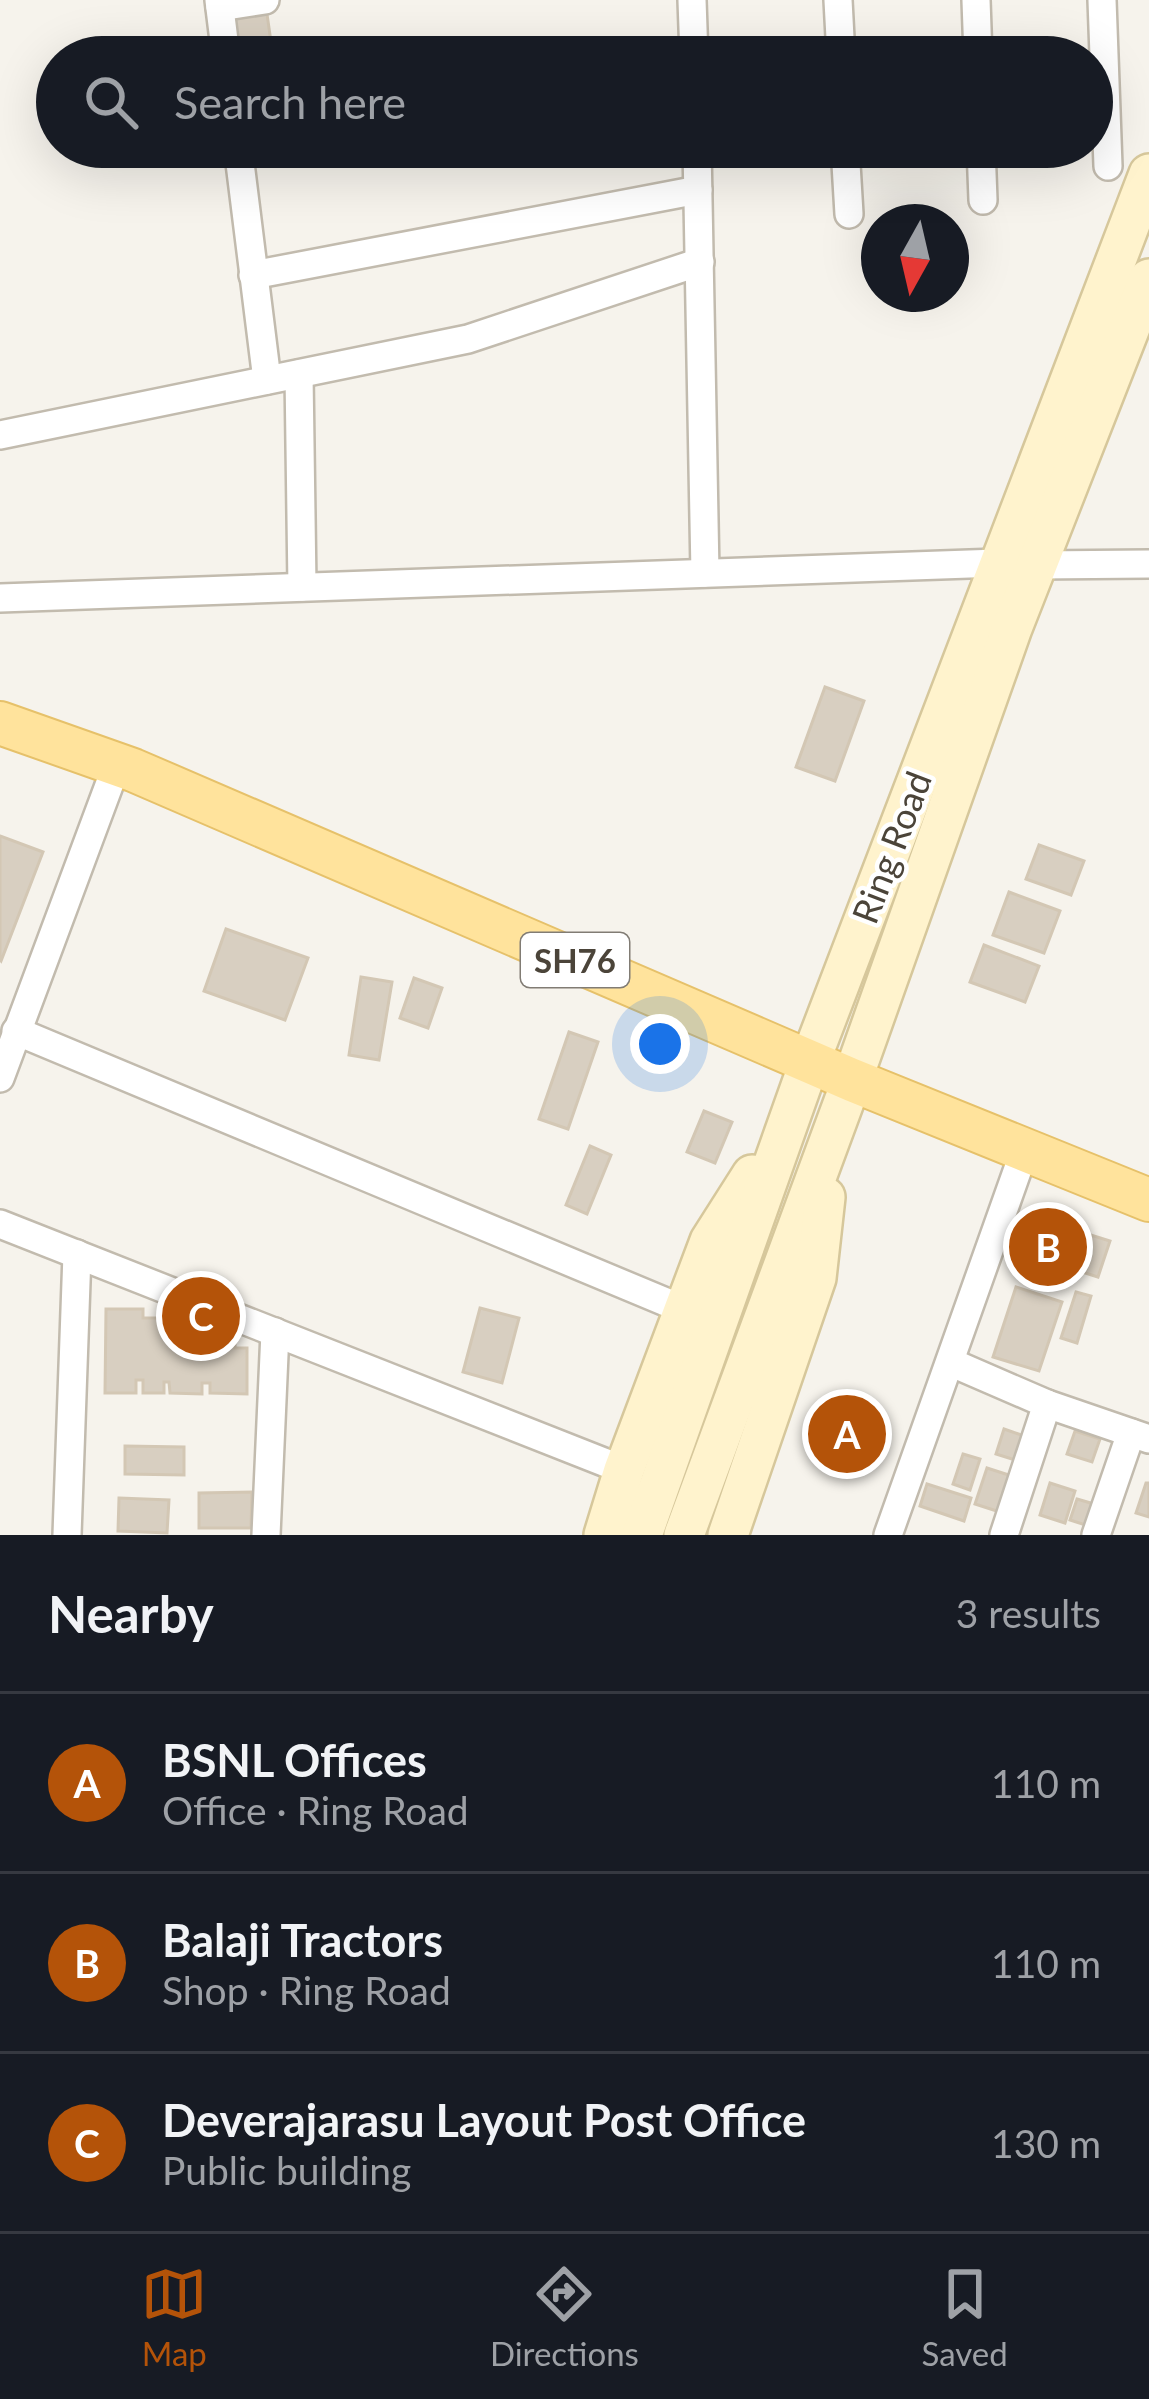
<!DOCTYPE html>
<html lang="en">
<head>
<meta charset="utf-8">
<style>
  :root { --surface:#171b24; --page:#242831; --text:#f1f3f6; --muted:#9ea1a6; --line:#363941; --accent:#b45309 }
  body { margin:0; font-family:Lato,sans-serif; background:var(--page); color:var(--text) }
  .compass { position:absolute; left:861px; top:204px; width:108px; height:108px; border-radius:50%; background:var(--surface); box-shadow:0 12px 48px #0002; rotate:188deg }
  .you { position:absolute; left:660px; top:1044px; width:42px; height:42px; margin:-30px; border:9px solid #fff; border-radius:50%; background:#1a73e8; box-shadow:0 0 0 18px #1a73e833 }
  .badge { display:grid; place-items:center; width:78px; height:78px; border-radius:50%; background:var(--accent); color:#fff; font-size:39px; font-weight:700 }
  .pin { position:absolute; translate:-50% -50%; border:6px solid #fff; box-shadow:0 3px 12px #0006 }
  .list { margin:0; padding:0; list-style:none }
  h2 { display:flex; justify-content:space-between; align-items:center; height:156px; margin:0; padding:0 48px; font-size:51px }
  h2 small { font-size:39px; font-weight:400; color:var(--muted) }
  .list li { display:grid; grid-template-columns:78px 1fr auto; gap:36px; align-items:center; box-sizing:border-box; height:180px; padding:0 48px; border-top:3px solid var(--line) }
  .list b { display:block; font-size:45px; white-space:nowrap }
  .list p { margin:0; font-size:39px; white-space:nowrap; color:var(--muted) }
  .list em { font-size:39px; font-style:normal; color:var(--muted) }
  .icon { flex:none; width:66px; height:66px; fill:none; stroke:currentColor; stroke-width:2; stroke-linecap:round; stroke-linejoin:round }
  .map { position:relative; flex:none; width:1149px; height:1535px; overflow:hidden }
  .search { position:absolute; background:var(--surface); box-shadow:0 12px 48px #0002; left:36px; right:36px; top:36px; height:132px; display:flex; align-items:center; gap:30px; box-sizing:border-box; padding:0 42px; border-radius:66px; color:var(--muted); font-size:45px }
  .sheet { height:696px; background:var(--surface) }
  nav { display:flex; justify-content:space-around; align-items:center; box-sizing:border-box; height:168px; border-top:3px solid var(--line); background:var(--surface); font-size:33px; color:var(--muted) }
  nav a { display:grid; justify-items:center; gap:6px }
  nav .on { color:var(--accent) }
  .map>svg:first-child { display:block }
</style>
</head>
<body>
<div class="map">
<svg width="1149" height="1535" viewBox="0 0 1149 1535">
  <rect width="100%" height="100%" fill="#f6f3ec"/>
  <!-- building -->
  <g fill="#d8cfc1" stroke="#d3c7b4" stroke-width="3">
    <path d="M265 0 272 49 236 54 229 5Z"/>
    <path d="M825 687 864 701 835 781 796 767Z"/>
    <path d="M0 836 43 852 1 961 0 960Z"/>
    <path d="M1039 845 1084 861 1071 895 1026 879Z"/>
    <path d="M1009 892 1060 911 1044 953 993 935Z"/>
    <path d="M226 929 308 958 285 1020 204 991Z"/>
    <path d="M984 945 1039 966 1025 1002 970 982Z"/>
    <path d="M361 977 392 982 379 1060 349 1055Z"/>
    <path d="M414 978 442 988 428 1028 400 1018Z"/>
    <path d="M569 1032 598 1042 568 1129 539 1119Z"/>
    <path d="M704 1111 732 1122 715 1163 687 1152Z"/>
    <path d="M590 1146 611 1155 587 1214 566 1205Z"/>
    <path d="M1030 1216 1110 1241 1098 1277 1019 1252Z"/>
    <path d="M1016 1287 1062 1302 1039 1371 993 1357Z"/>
    <path d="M1076 1292 1091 1296 1077 1343 1061 1338Z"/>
    <path d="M480 1308 519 1318 502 1383 463 1372Z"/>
    <path d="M106 1309H143V1318H178V1327H196V1334H218V1340H235V1348H247V1394L210 1393V1383H202V1394L170 1393 169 1382H164V1393H143V1380H136V1393H105Z"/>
    <path d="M1004 1429 1033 1439 1025 1463 996 1454Z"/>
    <path d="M1075 1431 1100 1439 1092 1462 1067 1454Z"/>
    <path d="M125 1446 184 1447V1475L125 1474Z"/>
    <path d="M963 1454 980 1459 970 1490 953 1484Z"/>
    <path d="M987 1468 1015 1477 1003 1513 975 1504Z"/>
    <path d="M1050 1483 1075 1491 1065 1523 1040 1515Z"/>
    <path d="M1146 1483H1149V1517L1136 1513Z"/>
    <path d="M927 1484 971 1498 964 1521 920 1506Z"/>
    <path d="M252 1492 251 1528H199V1493Z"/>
    <path d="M119 1498 169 1500 167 1533 118 1531Z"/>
    <path d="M1077 1499 1108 1508 1101 1530 1070 1520Z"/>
  </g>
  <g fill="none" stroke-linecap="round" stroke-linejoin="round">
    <!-- street casing -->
    <g stroke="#c2bbae" stroke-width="32">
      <g id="street">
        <path d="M219 0 226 57"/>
        <path d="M692 0 694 57"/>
        <path d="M838 0 841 57"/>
        <path d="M976 0 978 57"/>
        <path d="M1102 0 1108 166"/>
        <path d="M220 7 265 0"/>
        <path d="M238 147 267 380"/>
        <path d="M697 147 705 573"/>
        <path d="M845 147 849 214"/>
        <path d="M981 147 983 200"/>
        <path d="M253 275 698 190"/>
        <path d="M299 374 302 587"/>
        <path d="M0 435 468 339 700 262"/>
        <path d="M1037 565 1149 564"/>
        <path d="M0 598 998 563"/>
        <path d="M16 1031 685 1310"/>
        <path d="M0 1078 117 764"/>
        <path d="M0 1224 624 1470"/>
        <path d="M950 1362 1047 1404 1004 1535"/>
        <path d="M1047 1404 1149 1439"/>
        <path d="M67 1535 77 1254"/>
        <path d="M266 1535 275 1332"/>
        <path d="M888 1535 1025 1149"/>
        <path d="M1096 1535 1131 1433"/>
      </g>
    </g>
    <!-- secondary casing -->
    <g stroke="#d6c79b" stroke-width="44">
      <g id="secondary">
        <path d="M604 1535 624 1470 710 1241 752 1175"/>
        <path d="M642 1535 810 1061 1149 174"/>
        <path d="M684 1535 852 1080 1012 628 1149 279"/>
        <path d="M728 1535 816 1278 825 1197"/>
      </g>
    </g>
    <!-- primary casing -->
    <g stroke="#e6c16a" stroke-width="46">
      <path id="primary" d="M0 723 133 770 852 1080 1149 1200"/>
    </g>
    <!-- street -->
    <use href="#street" stroke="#fff" stroke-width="27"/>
    <!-- secondary -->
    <use href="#secondary" stroke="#fff3cd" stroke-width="39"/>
    <!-- primary -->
    <use href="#primary" stroke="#ffe39c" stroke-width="42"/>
  </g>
  <g text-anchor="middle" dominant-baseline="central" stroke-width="9" stroke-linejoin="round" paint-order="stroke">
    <!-- shield labels -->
    <rect fill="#fff" stroke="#817c74" stroke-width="3" x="521" y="933" width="108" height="54" rx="9"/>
    <g font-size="33" font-weight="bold" fill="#4b4439">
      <text x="575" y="960">SH76</text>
    </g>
    <!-- street labels -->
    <g font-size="36" fill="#4b4439" stroke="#fff">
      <text transform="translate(891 847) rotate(-69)">Ring Road</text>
    </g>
  </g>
</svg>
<svg class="compass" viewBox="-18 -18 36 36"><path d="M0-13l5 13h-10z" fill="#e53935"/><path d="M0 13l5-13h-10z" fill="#9ea1a6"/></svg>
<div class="you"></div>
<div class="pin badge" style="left:847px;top:1434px">A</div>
<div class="pin badge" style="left:1048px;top:1247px">B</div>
<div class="pin badge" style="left:201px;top:1316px">C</div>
<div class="search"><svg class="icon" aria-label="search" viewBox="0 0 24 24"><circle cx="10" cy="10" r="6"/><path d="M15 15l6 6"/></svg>Search here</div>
</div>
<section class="sheet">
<h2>Nearby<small>3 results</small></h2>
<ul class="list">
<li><span class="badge">A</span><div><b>BSNL Offices</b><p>Office · Ring Road</p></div><em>110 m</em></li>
<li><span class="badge">B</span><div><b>Balaji Tractors</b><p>Shop · Ring Road</p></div><em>110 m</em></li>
<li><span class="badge">C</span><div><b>Deverajarasu Layout Post Office</b><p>Public building</p></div><em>130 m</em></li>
</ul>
</section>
<nav>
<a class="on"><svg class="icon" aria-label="map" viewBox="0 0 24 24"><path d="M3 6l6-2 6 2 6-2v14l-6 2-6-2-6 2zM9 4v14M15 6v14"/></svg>Map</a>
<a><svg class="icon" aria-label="directions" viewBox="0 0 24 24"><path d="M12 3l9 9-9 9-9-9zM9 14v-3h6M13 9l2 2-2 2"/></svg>Directions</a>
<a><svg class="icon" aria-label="saved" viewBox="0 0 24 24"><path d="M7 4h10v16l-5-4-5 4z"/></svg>Saved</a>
</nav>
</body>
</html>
